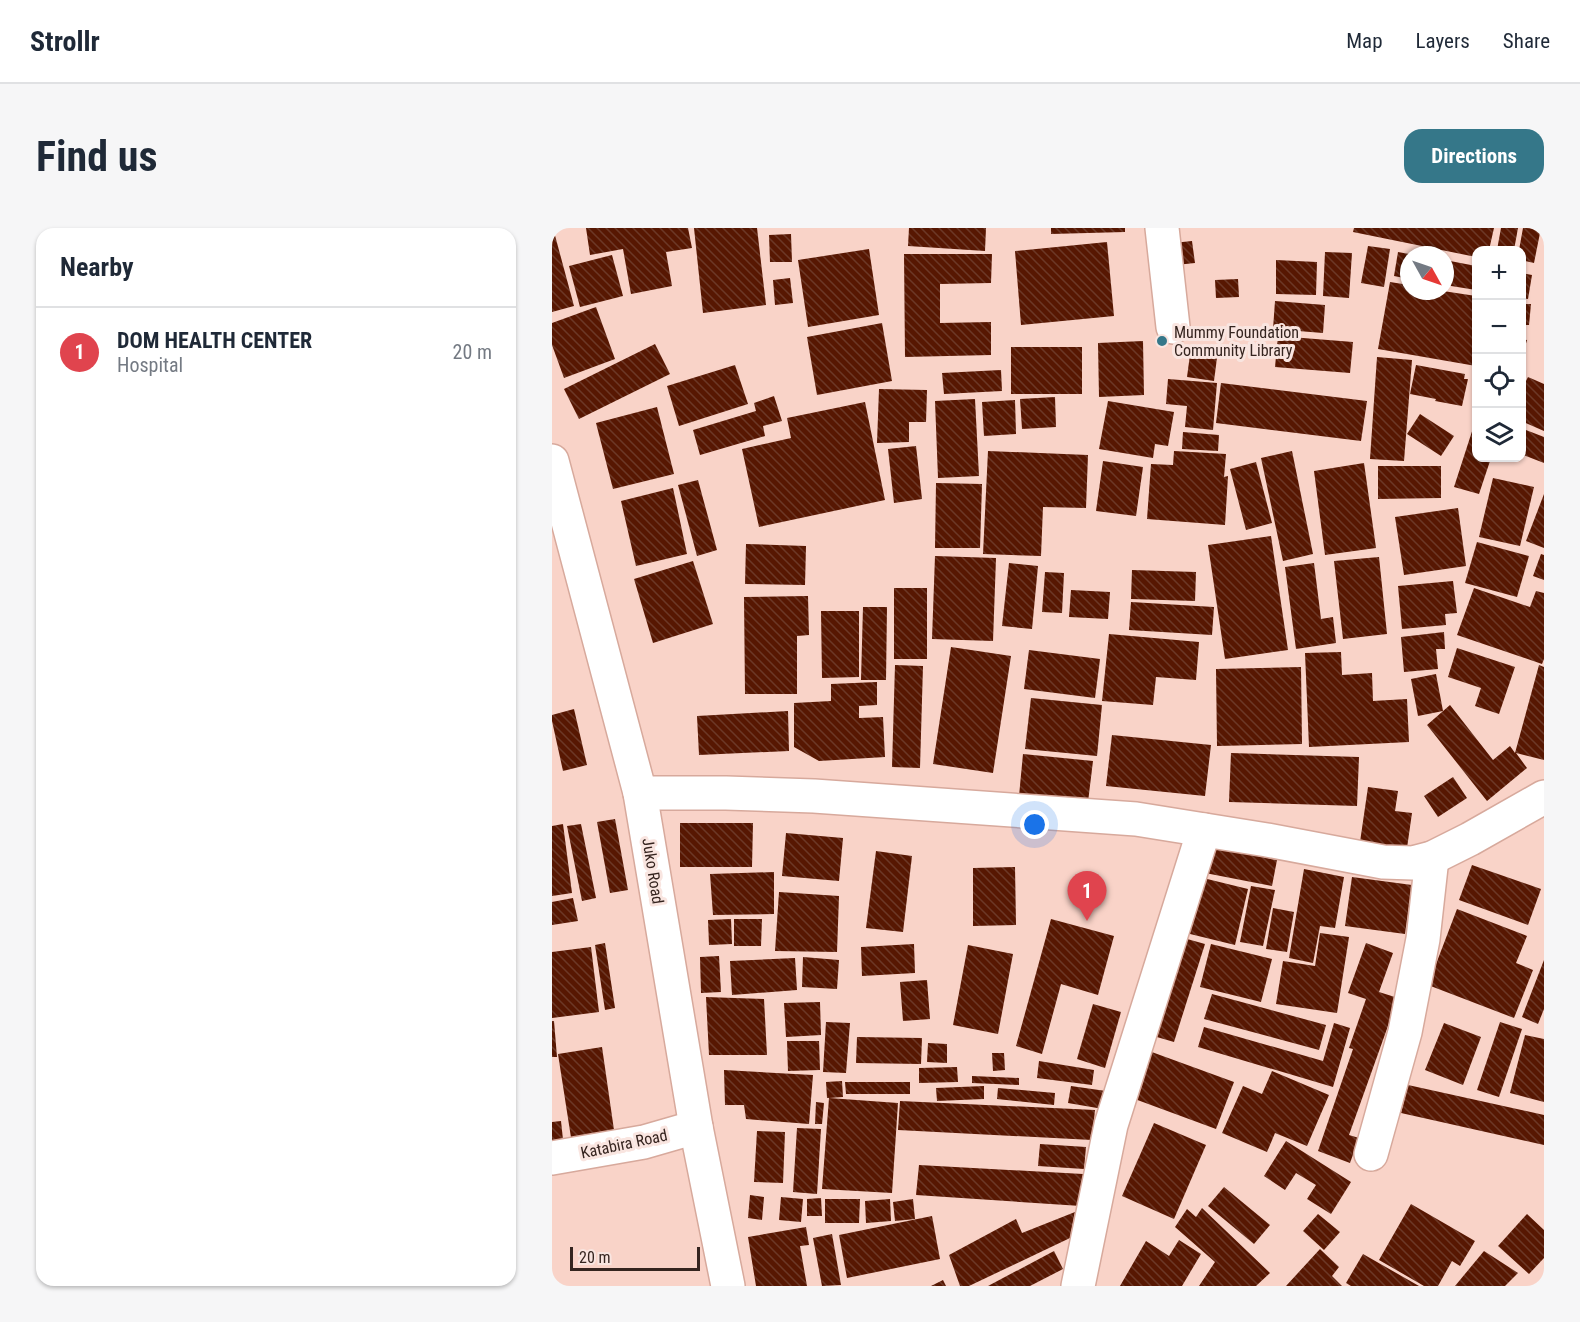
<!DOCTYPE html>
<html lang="en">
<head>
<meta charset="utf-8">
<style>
  :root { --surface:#fff; --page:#f6f6f7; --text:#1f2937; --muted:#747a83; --line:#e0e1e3; --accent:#357789 }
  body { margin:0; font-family:"Roboto Condensed",sans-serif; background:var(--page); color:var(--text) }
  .controls { position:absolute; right:18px; top:18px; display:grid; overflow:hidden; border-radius:12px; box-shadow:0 2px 4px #0004 }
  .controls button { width:54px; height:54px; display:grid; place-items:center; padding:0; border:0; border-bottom:2px solid var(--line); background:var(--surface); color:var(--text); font:30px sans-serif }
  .compass { position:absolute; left:848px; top:18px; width:54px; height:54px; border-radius:50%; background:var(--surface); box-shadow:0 2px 4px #0004; rotate:130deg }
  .scale { position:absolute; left:18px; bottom:15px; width:130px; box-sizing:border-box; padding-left:6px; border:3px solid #35241f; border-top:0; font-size:16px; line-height:21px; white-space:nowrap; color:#35241f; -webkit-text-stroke:4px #f9e5e0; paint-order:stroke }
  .you { position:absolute; left:483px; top:597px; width:21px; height:21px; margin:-15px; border:4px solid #fff; border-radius:50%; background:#1a73e8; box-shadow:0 0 0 9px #1a73e833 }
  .badge { display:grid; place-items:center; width:39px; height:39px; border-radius:50%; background:var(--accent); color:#fff; font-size:20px; font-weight:700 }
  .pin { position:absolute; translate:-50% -50px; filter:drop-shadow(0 2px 3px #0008) }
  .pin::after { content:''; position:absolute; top:32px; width:21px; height:18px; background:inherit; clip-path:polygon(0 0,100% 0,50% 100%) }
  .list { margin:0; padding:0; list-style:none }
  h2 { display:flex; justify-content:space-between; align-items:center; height:78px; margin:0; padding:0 24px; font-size:26px }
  h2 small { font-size:20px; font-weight:400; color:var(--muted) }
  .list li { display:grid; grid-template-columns:39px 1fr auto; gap:18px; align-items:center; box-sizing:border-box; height:90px; padding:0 24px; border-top:2px solid var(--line) }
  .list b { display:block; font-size:22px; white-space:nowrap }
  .list p { margin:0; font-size:20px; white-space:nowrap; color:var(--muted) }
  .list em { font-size:20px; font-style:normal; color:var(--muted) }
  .icon { flex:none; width:33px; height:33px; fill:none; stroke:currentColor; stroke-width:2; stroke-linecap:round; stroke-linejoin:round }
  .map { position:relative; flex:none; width:992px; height:1058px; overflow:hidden; border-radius:18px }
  header { display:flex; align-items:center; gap:36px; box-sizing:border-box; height:84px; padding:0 30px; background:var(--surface); border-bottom:2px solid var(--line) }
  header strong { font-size:28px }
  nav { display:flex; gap:33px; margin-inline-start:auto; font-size:21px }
  .intro { display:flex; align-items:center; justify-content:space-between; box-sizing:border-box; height:144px; padding:0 36px }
  h1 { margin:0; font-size:42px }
  .button { padding:15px 27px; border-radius:18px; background:var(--accent); color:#fff; font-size:21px; font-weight:700 }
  main { display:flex; gap:36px; padding:0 36px }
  aside { flex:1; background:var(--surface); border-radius:18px; box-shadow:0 2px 4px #0004 }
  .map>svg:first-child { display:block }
</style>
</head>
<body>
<header>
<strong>Strollr</strong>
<nav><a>Map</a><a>Layers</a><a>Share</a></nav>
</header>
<div class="intro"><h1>Find us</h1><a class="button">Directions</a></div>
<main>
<aside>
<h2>Nearby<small></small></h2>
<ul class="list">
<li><span class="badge" style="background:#e0444e">1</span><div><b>DOM HEALTH CENTER</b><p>Hospital</p></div><em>20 m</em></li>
</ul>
</aside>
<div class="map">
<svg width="992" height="1058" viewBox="0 0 992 1058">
  <defs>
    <pattern id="building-back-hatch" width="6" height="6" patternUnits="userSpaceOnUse" patternTransform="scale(1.5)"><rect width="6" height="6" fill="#571702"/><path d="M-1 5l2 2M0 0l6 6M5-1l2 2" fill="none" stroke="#6c3827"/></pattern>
  </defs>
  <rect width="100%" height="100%" fill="#f9d3c8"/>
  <!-- building -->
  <g fill="url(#building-back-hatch)">
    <path d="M0 0H1L22 78 0 84Z"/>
    <path d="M34 0H136L140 20 114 24 120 58 79 66 71 21 38 27Z"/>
    <path d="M142 0H205L214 77 151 85Z"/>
    <path d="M357 0H434L433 23 356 18Z"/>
    <path d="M499 0H573V4L499 6Z"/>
    <path d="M802 0H942L937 22H924V29L801 4Z"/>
    <path d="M949 0H966L962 22H945Z"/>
    <path d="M971 0H989L982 35 969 32V22H967Z"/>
    <path d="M239 6 240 34H218L217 7Z"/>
    <path d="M640 13 643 35 624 37 621 15Z"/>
    <path d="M555 14 562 88 469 97 463 23Z"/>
    <path d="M816 18 838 21 832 59 809 55Z"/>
    <path d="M317 21 327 87 256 99 246 32Z"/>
    <path d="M773 24 800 25 797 70 771 68Z"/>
    <path d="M846 24 857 26V51L842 48Z"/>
    <path d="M352 26H440L439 55 388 56V95L439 94V127L353 129Z"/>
    <path d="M60 27 71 68 28 79 17 38Z"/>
    <path d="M724 32 765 34 764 67 724 66Z"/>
    <path d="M893 32 924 38V62L893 57Z"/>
    <path d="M969 45 980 47 976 71 969 70Z"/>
    <path d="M238 50 241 75 223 77 221 52Z"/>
    <path d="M686 51 687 69 664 70 663 52Z"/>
    <path d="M838 54 857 57V63H891L924 68V138L826 121Z"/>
    <path d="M723 73 773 77 771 105 721 101Z"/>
    <path d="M969 76H979L977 97H969Z"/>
    <path d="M44 79 63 131 12 150 0 117V95Z"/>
    <path d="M330 95 340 153 265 167 255 109Z"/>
    <path d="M726 108 801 114 798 145 723 139Z"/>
    <path d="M969 111 975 112 970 129H969Z"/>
    <path d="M591 113 592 167 547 169 546 115Z"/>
    <path d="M103 116 118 146 27 191 12 161Z"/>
    <rect x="459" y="119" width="71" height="47"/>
    <path d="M639 119 666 122 662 153 635 149Z"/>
    <path d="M825 129 860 132 852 233 818 231Z"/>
    <path d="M183 137 196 176 127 198 115 158Z"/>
    <path d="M864 137 913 146 912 151H916L910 178 883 173 884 171 858 166Z"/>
    <path d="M449 142 450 163 392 166 390 145Z"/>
    <path d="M976 149 992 156V203L969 193V163Z"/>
    <path d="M616 151 665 155 661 202 633 199 635 178 614 176Z"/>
    <path d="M669 155 815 173 809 213 664 195Z"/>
    <path d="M327 161 375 162 374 194H357V214L325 215Z"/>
    <path d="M222 168 230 193 211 198 213 208 148 227 141 202 204 183 202 175Z"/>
    <path d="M503 169 504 199 470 201 468 171Z"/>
    <path d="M423 171 427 248 386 250 383 173Z"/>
    <path d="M463 172 464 206 432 208 430 174Z"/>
    <path d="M556 173 622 184 616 218 603 216 601 230 547 221Z"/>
    <path d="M313 174 333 272 207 299 190 221 239 210 235 190Z"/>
    <path d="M105 179 122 246 61 261 44 195Z"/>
    <path d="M868 186 902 208 889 228 855 206Z"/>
    <path d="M924 191V230H939L927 266 902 259Z"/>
    <path d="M969 200 992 209V235L969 226Z"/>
    <path d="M631 204 667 207 666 223 630 221Z"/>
    <path d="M364 218 370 271 342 275 336 221Z"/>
    <path d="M436 223 536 227 534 280 491 279 489 328 431 326Z"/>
    <path d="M622 223 674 226 672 249 676 248 673 297 595 291 599 236 621 237Z"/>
    <path d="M740 223 761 326 731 333 709 230Z"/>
    <path d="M551 233 591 239 584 288 544 283Z"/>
    <path d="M704 234 720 295 694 302 678 241Z"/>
    <path d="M812 235 824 320 773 327 762 243Z"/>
    <path d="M826 238H889V270L826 271Z"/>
    <path d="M941 250 982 259 968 318 927 309Z"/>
    <path d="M146 252 165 322 145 328 126 257Z"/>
    <path d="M384 255 430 256 428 320H383Z"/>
    <path d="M121 260 135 326 84 338 69 273Z"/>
    <path d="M992 266V320L974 313Z"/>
    <path d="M906 280 914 338 852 347 843 289Z"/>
    <path d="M719 308 736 422 673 431 656 317Z"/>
    <path d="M925 314 977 328 965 369 913 355Z"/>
    <path d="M194 316 254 318 253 357 193 356Z"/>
    <path d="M989 326 992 327V352L981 348Z"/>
    <path d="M383 328 444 330 441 413 380 411Z"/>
    <path d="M827 329 835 406 791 411 782 333Z"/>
    <path d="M141 333 161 396 101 415 82 351Z"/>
    <path d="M457 335 486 338 480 401 450 398Z"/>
    <path d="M762 335 769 391 781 389 784 415 744 421 733 339Z"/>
    <path d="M580 342 644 344 643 373 579 371Z"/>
    <path d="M493 344 512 345 510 385 490 384Z"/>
    <path d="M901 353 905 385 893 386 894 397 850 401 846 358Z"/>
    <rect x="342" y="360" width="33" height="71"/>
    <path d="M922 360 978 379 984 363 992 365V431L990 436 905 407Z"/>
    <path d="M519 362 558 364 556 391 517 389Z"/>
    <path d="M256 368 257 407 245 408V466H193L192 369Z"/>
    <path d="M579 374 662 379 660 407 577 402Z"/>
    <path d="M311 379H335L334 452H309Z"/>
    <path d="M269 383H307V449L270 450Z"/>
    <path d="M892 404 893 421H884L886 441 852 444 849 409Z"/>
    <path d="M557 406 647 414 644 452 604 449 601 477 550 473Z"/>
    <path d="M399 419 459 428 441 545 381 536Z"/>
    <path d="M905 420 963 439 947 486 923 478 929 460 896 449Z"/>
    <path d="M477 422 548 431 543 470 472 461Z"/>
    <path d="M789 424 790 447 820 445 821 473 855 471 857 514 757 519 753 425Z"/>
    <path d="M343 437 371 438 368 540 340 539Z"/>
    <path d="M987 437 992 439V532L964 525 975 540 935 573 875 497 898 477 941 532 958 518 963 525Z"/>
    <path d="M749 439 750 516 665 518 664 441Z"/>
    <path d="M884 446 891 483 866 488 859 451Z"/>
    <path d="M325 454V477L307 478V490L331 489 333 529 267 533 242 519V475L279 473V456Z"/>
    <path d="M479 470 550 477 545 528 473 521Z"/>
    <path d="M22 481 35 537 11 543 0 493V487Z"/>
    <path d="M236 483 237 523 147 527 145 488Z"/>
    <path d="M560 507 659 517 653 568 554 558Z"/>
    <path d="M679 525 807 529 805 578 677 574Z"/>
    <path d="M471 526 541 533 536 574 467 568Z"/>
    <path d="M901 549 915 570 886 589 872 568Z"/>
    <path d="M816 559 846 563 843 583 860 585 855 620 808 614Z"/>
    <path d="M63 591 76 662 58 665 45 594Z"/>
    <path d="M128 595H201L200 639H128Z"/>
    <path d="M11 596 20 665 0 668V598Z"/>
    <path d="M29 596 44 670 30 673 15 598Z"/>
    <path d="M234 605 291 610 287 653 230 648Z"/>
    <path d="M654 617 725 632 720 658 648 644Z"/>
    <path d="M324 623 360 628 351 704 314 700Z"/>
    <path d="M920 637 989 661 976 697 907 672Z"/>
    <path d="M463 639 464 697 421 698V640Z"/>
    <path d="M752 641 792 649 783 700 768 698 761 735 737 730Z"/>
    <path d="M222 644V686L161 687 158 646Z"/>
    <path d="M647 649 696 661 683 717 634 705Z"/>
    <path d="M800 649 860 657 853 706 793 698Z"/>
    <path d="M699 658 723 662 711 718 688 714Z"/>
    <path d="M227 664 287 668 285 724 223 723Z"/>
    <path d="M21 670 26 693 0 697V674Z"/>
    <path d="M721 680 742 684 735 724 714 721Z"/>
    <path d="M905 681 975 708 964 735 981 742 962 790 876 757Z"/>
    <path d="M179 691 180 716 157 717 156 692Z"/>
    <path d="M182 691H210L209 718H182Z"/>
    <path d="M499 691 562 708 546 767 509 756 490 826 464 818Z"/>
    <path d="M768 705 797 709 785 785 724 776 731 733 763 738Z"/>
    <path d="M621 707 653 716 622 814 591 805Z"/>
    <path d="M53 715 63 780 53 782 43 717Z"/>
    <path d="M814 715 841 725 827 764 846 770 797 907 807 910 798 935 766 923 801 821 797 820 814 771 796 765Z"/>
    <path d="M362 716 363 745 310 748 309 719Z"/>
    <path d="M659 716 720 731 709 774 648 759Z"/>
    <path d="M416 717 461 726 446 806 401 797Z"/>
    <path d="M39 719 47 784 0 790V724Z"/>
    <path d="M167 728 169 764 149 765 148 729Z"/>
    <path d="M251 729 287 732 285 761 250 759Z"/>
    <path d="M243 730 245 762 180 767 178 733Z"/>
    <path d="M992 732V781L986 796 970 789Z"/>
    <path d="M375 752 378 791 351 793 348 754Z"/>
    <path d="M660 766 774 797 767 822 652 791Z"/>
    <path d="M154 769 212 771 215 827H157Z"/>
    <path d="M268 774 269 807 234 809 232 775Z"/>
    <path d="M541 776 569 784 553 840 525 831Z"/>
    <path d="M0 793H2L5 829H0Z"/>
    <path d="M274 794 298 795 294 845 271 844Z"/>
    <path d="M948 794 970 801 947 869 925 862Z"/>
    <path d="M782 795 798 800 781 859 646 819 652 799 771 833Z"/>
    <path d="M892 795 929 809 911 857 873 842Z"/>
    <path d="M973 807 992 811V874L958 865Z"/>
    <path d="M305 809 370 810 369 836 304 835Z"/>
    <path d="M235 813H267L268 842 236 843Z"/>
    <path d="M376 815 395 816V835L375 834Z"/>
    <path d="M50 819 63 909 20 916 6 826Z"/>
    <path d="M597 823 682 854 664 901 580 870Z"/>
    <path d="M440 825H452L453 842 441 843Z"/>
    <path d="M487 833 542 842 540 857 485 850Z"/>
    <path d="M405 839 406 854 367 855V840Z"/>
    <path d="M172 842 261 847 257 896 194 891 192 877H173Z"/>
    <path d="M720 843 777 867 755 918 723 905 715 924 670 905 691 858 710 866Z"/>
    <path d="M420 848 467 850V857L420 855Z"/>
    <path d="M290 853 291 869 277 870 346 875 340 965 270 961 277 870H275L274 854Z"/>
    <path d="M293 854H358V866H294Z"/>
    <path d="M856 857 992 887V917L849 885Z"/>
    <path d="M432 858V871L385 873 384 860Z"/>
    <path d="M519 858 554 863 551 881 516 875Z"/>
    <path d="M446 860 503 865 502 877 445 871Z"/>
    <path d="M348 873 543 882 540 912 346 902Z"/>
    <path d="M264 874 272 875 270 896H263Z"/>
    <path d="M9 893 12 921 0 923V894Z"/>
    <path d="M602 895 654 917 622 991 570 968Z"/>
    <path d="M245 900 269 901 265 966 241 964Z"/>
    <path d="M205 903 233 904 231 955 202 954Z"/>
    <path d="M734 913 799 954 779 986 755 971 764 957 744 945 733 962 712 948Z"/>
    <path d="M488 916 534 919 532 941 486 938Z"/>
    <path d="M367 937 531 946 529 978 364 967Z"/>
    <path d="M672 959 718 997 702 1016 656 978Z"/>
    <path d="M198 967 212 969 210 992 196 990Z"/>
    <path d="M229 969 251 971 249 994 227 992Z"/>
    <path d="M269 970 270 988H255V971Z"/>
    <path d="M273 971H308L307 995H273Z"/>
    <path d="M338 971 339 993 314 995 313 973Z"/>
    <path d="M361 971 363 991 343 993 341 974Z"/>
    <path d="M859 976 923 1013 908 1038 900 1033 886 1058H872L827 1032Z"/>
    <path d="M650 980 718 1045 704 1058H647L663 1034 623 999 635 981 644 989Z"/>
    <path d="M523 984 518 1010 417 1058H408L397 1027 464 991 470 1005Z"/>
    <path d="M766 986 788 1004 772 1022 751 1003Z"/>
    <path d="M975 986 992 1002V1030L977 1046 946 1018Z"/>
    <path d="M380 988 388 1031 295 1050 287 1007Z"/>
    <path d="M254 999 257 1017 248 1018 255 1058H204L196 1009Z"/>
    <path d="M280 1006 289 1057 270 1058 261 1010Z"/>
    <path d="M627 1012 649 1026 630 1058H568L594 1013 617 1028Z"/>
    <path d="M768 1021 787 1039 780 1048 790 1058H734Z"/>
    <path d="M502 1023 511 1041 478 1058H436Z"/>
    <path d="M932 1023 966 1045 953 1058H903Z"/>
    <path d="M811 1026 867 1058H799L794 1055Z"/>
    <path d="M391 1052 394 1058H379Z"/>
  </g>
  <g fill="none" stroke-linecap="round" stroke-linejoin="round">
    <!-- minor casing -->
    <g stroke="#d7a99c" stroke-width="36">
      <g id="minor">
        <path d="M610 0 621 99"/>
        <path d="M0 233 88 565 144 899 176 1058"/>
        <path d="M88 565H174L262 568 584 591 715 612 831 634 861 635 880 630 918 611 992 569"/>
        <path d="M819 926 853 804 871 711 880 630"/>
        <path d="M0 930 92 914 144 899"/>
        <path d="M526 1058 559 897 652 602"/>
      </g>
    </g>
    <!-- minor -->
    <use href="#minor" stroke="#fff" stroke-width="33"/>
  </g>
  <!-- markers -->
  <circle fill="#357789" stroke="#f9e5e0" stroke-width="2" cx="610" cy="113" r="6"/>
  <g text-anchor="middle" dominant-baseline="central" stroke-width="6" stroke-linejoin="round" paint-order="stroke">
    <!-- poi labels -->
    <g font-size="16" fill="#35241f" stroke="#f9e5e0" text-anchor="start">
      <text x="622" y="104">Mummy Foundation<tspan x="622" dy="18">Community Library</tspan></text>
    </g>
    <!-- street labels -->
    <g font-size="16" fill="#35241f" stroke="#f9e5e0">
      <text transform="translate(101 643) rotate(81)">Juko Road</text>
      <text transform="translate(72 916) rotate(-12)">Katabira Road</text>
    </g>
  </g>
</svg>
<div class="controls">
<button>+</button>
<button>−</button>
<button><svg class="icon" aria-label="locate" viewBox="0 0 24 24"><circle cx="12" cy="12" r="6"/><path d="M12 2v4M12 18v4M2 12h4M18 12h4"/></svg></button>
<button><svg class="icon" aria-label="layers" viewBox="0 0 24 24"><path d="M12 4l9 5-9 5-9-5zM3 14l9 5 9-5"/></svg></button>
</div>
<svg class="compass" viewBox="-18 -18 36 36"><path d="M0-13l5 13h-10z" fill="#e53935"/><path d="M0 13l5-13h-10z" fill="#747a83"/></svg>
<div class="scale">20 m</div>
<div class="you"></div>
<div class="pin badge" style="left:535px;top:693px;background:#e0444e">1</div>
</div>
</main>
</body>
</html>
